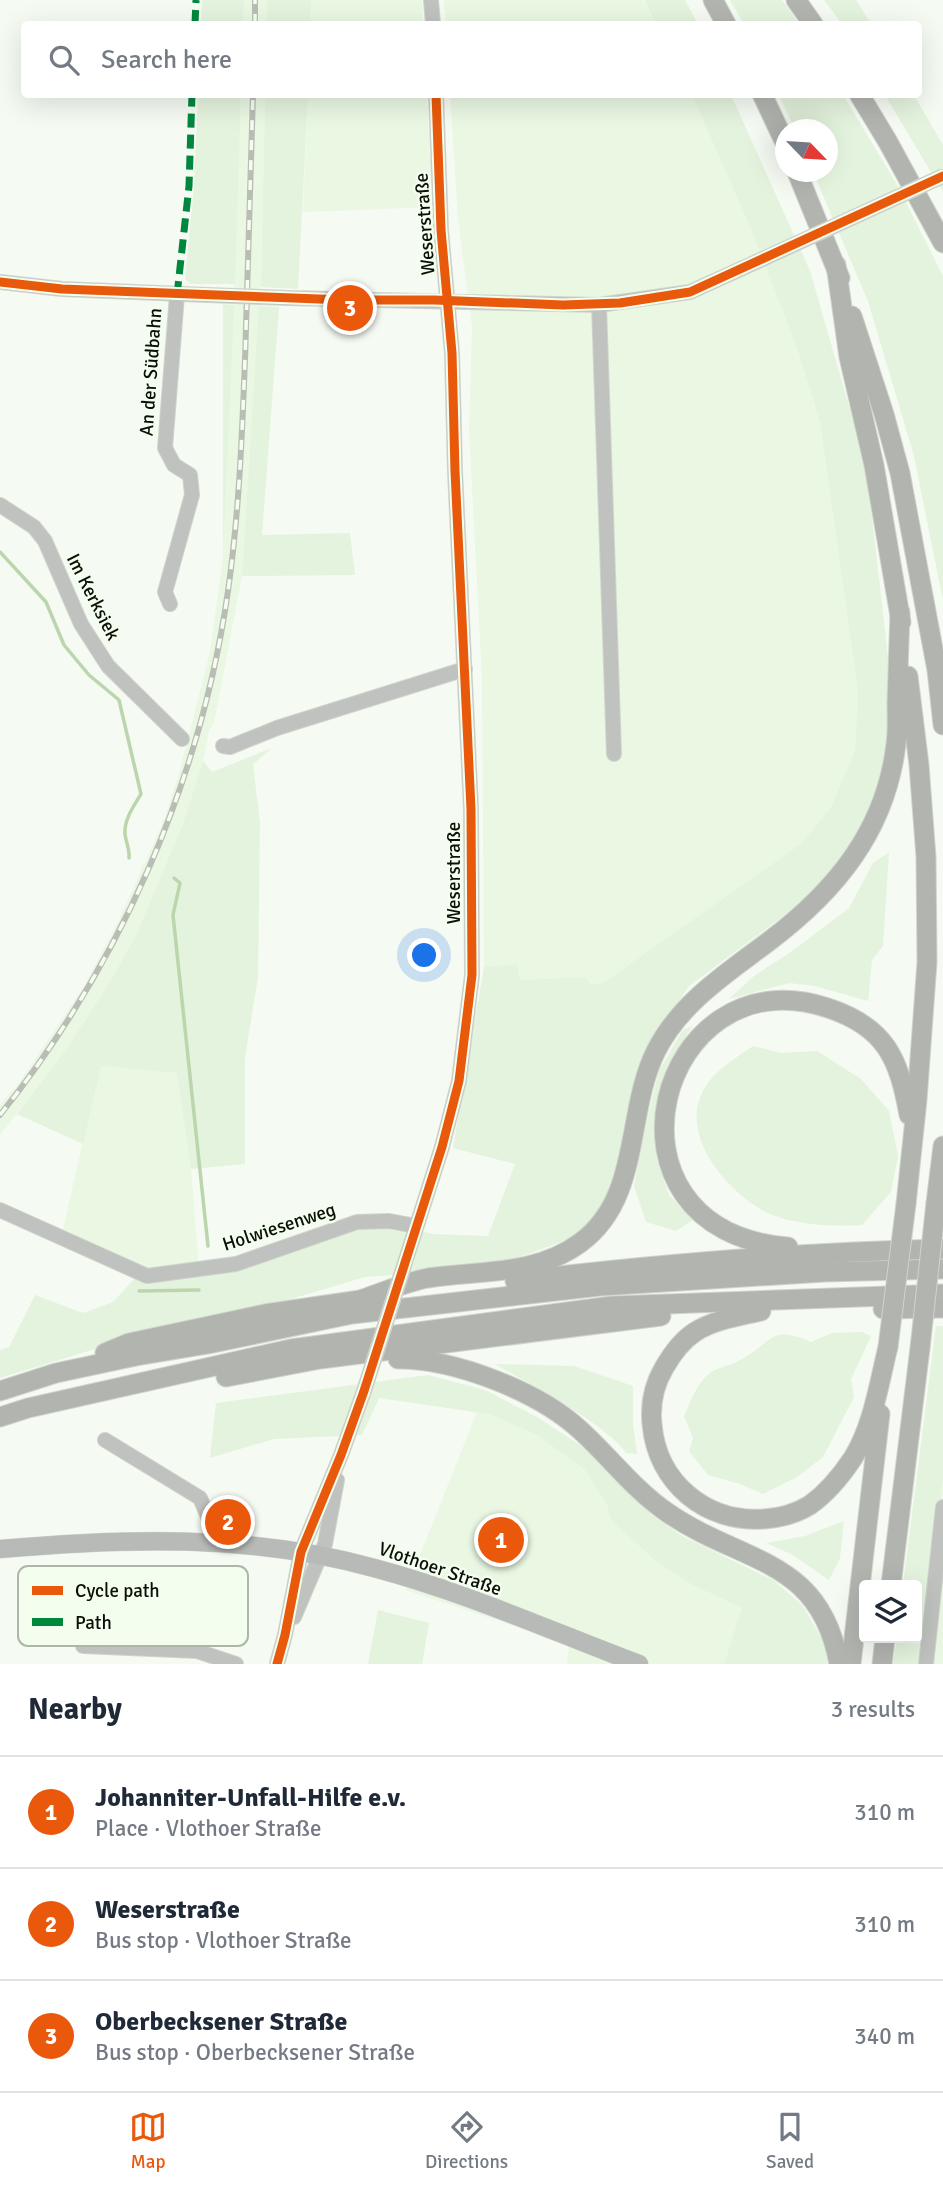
<!DOCTYPE html>
<html lang="en">
<head>
<meta charset="utf-8">
<style>
  :root { --surface:#fff; --page:#f2f2f3; --text:#1f2937; --muted:#747a83; --line:#e0e1e3; --accent:#ea580c }
  body { margin:0; font-family:Signika,sans-serif; background:var(--page); color:var(--text) }
  .controls { position:absolute; right:21px; bottom:21px; display:grid; overflow:hidden; border-radius:7px; box-shadow:0 7px 28px #0002 }
  .controls button { width:63px; height:63px; display:grid; place-items:center; padding:0; border:0; border-bottom:2px solid var(--line); background:var(--surface); color:var(--text); font:35px sans-serif }
  .compass { position:absolute; left:775px; top:119px; width:63px; height:63px; border-radius:50%; background:var(--surface); box-shadow:0 7px 28px #0002; rotate:115deg }
  .you { position:absolute; left:425px; top:956px; width:24px; height:24px; margin:-18px; border:5px solid #fff; border-radius:50%; background:#1a73e8; box-shadow:0 0 0 10px #1a73e833 }
  .badge { display:grid; place-items:center; width:46px; height:46px; border-radius:50%; background:var(--accent); color:#fff; font-size:23px; font-weight:700 }
  .pin { position:absolute; translate:-50% -50%; border:4px solid #fff; box-shadow:0 2px 7px #0006 }
  .list { margin:0; padding:0; list-style:none }
  h2 { display:flex; justify-content:space-between; align-items:center; height:91px; margin:0; padding:0 28px; font-size:30px }
  h2 small { font-size:23px; font-weight:400; color:var(--muted) }
  .list li { display:grid; grid-template-columns:46px 1fr auto; gap:21px; align-items:center; box-sizing:border-box; height:112px; padding:0 28px; border-top:2px solid var(--line) }
  .list b { display:block; font-size:26px; white-space:nowrap }
  .list p { margin:0; font-size:23px; white-space:nowrap; color:var(--muted) }
  .list em { font-size:23px; font-style:normal; color:var(--muted) }
  .icon { flex:none; width:38px; height:38px; fill:none; stroke:currentColor; stroke-width:2; stroke-linecap:round; stroke-linejoin:round }
  .map { position:relative; flex:none; width:943px; height:1664px; overflow:hidden }
  .search { position:absolute; background:var(--surface); box-shadow:0 7px 28px #0002; left:21px; right:21px; top:21px; height:77px; display:flex; align-items:center; gap:18px; box-sizing:border-box; padding:0 24px; border-radius:7px; color:var(--muted); font-size:26px }
  .sheet { height:427px; background:var(--surface) }
  nav { display:flex; justify-content:space-around; align-items:center; box-sizing:border-box; height:98px; border-top:2px solid var(--line); background:var(--surface); font-size:19px; color:var(--muted) }
  nav a { display:grid; justify-items:center; gap:4px }
  nav .on { color:var(--accent) }
  .map>svg:first-child { display:block }
</style>
</head>
<body>
<div class="map">
<svg width="943" height="1664" viewBox="0 0 943 1664">
  <rect width="100%" height="100%" fill="#f5faf2"/>
  <!-- built -->
  <g fill="#e9f7e3">
    <path d="M244 0H267L266 24H243Z"/>
    <path d="M311 0H422L423 24H310Z"/>
    <path d="M444 0H643L656 24H446Z"/>
    <path d="M241 95H265L261 287 242 576 214 723 209 730 203 761 183 822 137 933 110 982 65 1051 0 1135V1105L19 1083 83 988 118 922 165 818 180 770 210 652 223 558Z"/>
    <path d="M308 95H427L432 207 303 212Z"/>
    <path d="M450 95H692L751 229 798 351 820 422 858 692 855 751 831 807 802 843 603 983 589 985 585 977 520 980 517 964 484 967 482 675 469 431 472 327 458 218Z"/>
    <path d="M100 1066 178 1073 191 1169 199 1272 148 1278 60 1243Z"/>
    <path d="M477 1412 489 1414 537 1435 585 1470 607 1505 611 1520 693 1585 742 1608 724 1664H567L569 1644 406 1590Z"/>
    <path d="M943 1478V1664H923L941 1504Z"/>
  </g>
  <!-- green -->
  <g fill="#e4f3dd">
    <path d="M202 0H244L243 24H201Z"/>
    <path d="M267 0H311L310 24H266Z"/>
    <path d="M644 0H685L698 24H656Z"/>
    <path d="M730 0H782L799 24H744Z"/>
    <path d="M824 0H856L871 24H842Z"/>
    <path d="M198 95H241L235 284H190L185 278 194 187Z"/>
    <path d="M265 95H308L298 289 261 287Z"/>
    <path d="M692 95H731L810 271 866 465 893 701 885 775 862 828 822 887 689 986 651 1042 630 1100 619 1165 603 1205 576 1236 494 1267 365 1277 271 1305 95 1349 0 1378V1350L9 1347 35 1295 83 1313 113 1302 136 1277 199 1272 352 1229 387 1223 433 1234 488 1236 515 1164 453 1148 484 967 517 964 520 980 586 977 590 985 603 983 802 843 831 807 855 751 858 692 820 422 798 351 751 229Z"/>
    <path d="M779 95H843L896 183 943 276V600L914 456 868 301 813 172H828V130L795 129Z"/>
    <path d="M885 95H914L943 145V192Z"/>
    <path d="M223 304 234 305 223 558Z"/>
    <path d="M259 306 279 307 262 535 350 533 355 575 242 576Z"/>
    <path d="M272 748 253 764 260 823 258 977 245 1057V1164L191 1169 177 1073 101 1066 83 1144 17 1114 65 1051 110 982 137 933 183 823 203 761 212 772Z"/>
    <path d="M889 852 883 946 872 960 868 1001 815 986 789 983 729 999 754 976 791 952 849 908 873 863Z"/>
    <path d="M693 1025 667 1067 657 1104V1160L669 1195 693 1220 676 1231 646 1222 634 1186 648 1115 659 1071 682 1031Z"/>
    <path d="M753 1046 782 1053 817 1051 861 1079 889 1111 898 1156 891 1192 862 1225C833 1227 789 1225 762 1210 723 1188 674 1129 708 1083 719 1068 737 1057 753 1046Z"/>
    <path d="M936 1326H943V1478L923 1664H893L897 1638H917V1585H903Z"/>
    <path d="M862 1332 871 1336 851 1379 854 1397 823 1457 797 1477 763 1494 740 1484 708 1475 689 1451 693 1438 684 1416C691 1401 698 1380 713 1371 723 1366 735 1364 744 1358 774 1340 771 1325 811 1342L832 1333Z"/>
    <path d="M495 1364 574 1366 633 1386V1425L637 1454 626 1453C605 1423 528 1384 495 1364Z"/>
    <path d="M428 1375 485 1390 537 1417 580 1445 652 1515 682 1536 773 1580 803 1606 829 1651V1664H724L742 1608 693 1585 657 1562 611 1520 607 1505 585 1470 537 1435 489 1414 379 1398 362 1435 274 1439 210 1458 216 1403Z"/>
    <path d="M844 1521 840 1558 829 1580 791 1554 766 1543 805 1536Z"/>
    <path d="M378 1610 429 1623 422 1664H368Z"/>
  </g>
  <g fill="none" stroke-linecap="round" stroke-linejoin="round">
    <!-- stream -->
    <g stroke="#bbd6ad" stroke-width="3.5">
      <path d="M0 552 46 602 64 645 89 675 119 700 141 794C134 806 124 819 125 834 126 843 130 849 129 858"/>
      <path d="M174 878 180 883 173 915 208 1246"/>
      <path d="M139 1291 199 1290"/>
    </g>
    <!-- minor casing -->
    <g stroke="#d0d4cd" stroke-width="16">
      <g id="minor">
        <path d="M431 0 433 24"/>
        <path d="M0 282 62 289 207 295"/>
        <path d="M288 298 599 305 690 292 756 262"/>
        <path d="M599 305 614 754"/>
        <path d="M0 505 34 527 45 541 81 624 108 666 182 739"/>
        <path d="M170 604 165 592 192 495 190 475 174 465 165 448 177 295"/>
        <path d="M223 746 230 747 277 728 465 669"/>
        <path d="M0 1210 147 1276 236 1264 357 1222 389 1221 416 1226"/>
        <path d="M409 1250 442 1147 459 1081 472 975 471 809 455 471 452 353 441 230 436 94"/>
        <path d="M105 1440 200 1498 219 1543"/>
        <path d="M294 1617 325 1544 337 1480"/>
        <path d="M83 1646 197 1651 236 1664"/>
        <path d="M277 1664 285 1635 301 1552 341 1455 364 1391"/>
        <path d="M926 1664 943 1507"/>
      </g>
    </g>
    <!-- major casing -->
    <g stroke="#d0d4cd" stroke-width="19">
      <path id="major" d="M0 1549C125 1538 252 1534 374 1568 465 1592 551 1631 639 1664"/>
    </g>
    <!-- highway casing -->
    <g stroke="#d0d4cd" stroke-width="21">
      <g id="highway">
        <path d="M713 0 726 24"/>
        <path d="M796 0 813 24"/>
        <path d="M762 94 786 145"/>
        <path d="M859 94 888 142 943 243"/>
        <path d="M797 172 840 278"/>
        <path d="M836 265 849 357 874 465 901 622"/>
        <path d="M852 316 884 414 900 473 937 670 943 725"/>
        <path d="M936 1203 943 1146"/>
        <path d="M906 1204 917 1100 927 962 926 857 919 765 908 676"/>
        <path d="M788 1247C584 1230 657 951 828 1008 886 1027 899 1059 909 1115"/>
        <path d="M515 1281C657 1264 800 1252 943 1249"/>
        <path d="M363 1299C384 1292 406 1282 428 1278 480 1270 535 1276 580 1243 642 1198 625 1113 656 1051 680 1003 727 973 768 942 836 891 886 830 896 744 898 730 897 716 897 702 898 672 899 642 900 612"/>
        <path d="M883 1309 943 1308"/>
        <path d="M761 1311C740 1316 713 1320 695 1332 681 1341 672 1354 664 1368 654 1385 650 1404 652 1424 657 1483 706 1523 764 1519 779 1518 797 1513 810 1505 827 1493 841 1476 853 1458 873 1426 879 1383 888 1347"/>
        <path d="M105 1353 129 1343 265 1314 374 1298"/>
        <path d="M398 1359C455 1359 537 1391 579 1429 609 1456 635 1491 668 1513 742 1564 820 1557 839 1664"/>
        <path d="M226 1377 320 1359 661 1316"/>
        <path d="M0 1391 56 1373 136 1356 208 1344 352 1314 600 1286 825 1272 943 1269"/>
        <path d="M0 1417 28 1408 291 1349 612 1306 943 1294"/>
        <path d="M891 1585 920 1348"/>
        <path d="M851 1664 880 1414"/>
        <path d="M882 1664 885 1638"/>
      </g>
    </g>
    <!-- minor -->
    <use href="#minor" stroke="#bfc2be" stroke-width="14"/>
    <!-- major -->
    <use href="#major" stroke="#b7bab6" stroke-width="18"/>
    <!-- highway -->
    <use href="#highway" stroke="#b1b4af" stroke-width="19"/>
    <!-- rail casing -->
    <g stroke="#b9bdb6" stroke-width="6">
      <g id="rail">
        <path d="M255 24V0"/>
        <path d="M0 1115C120 965 201 781 228 591 239 514 242 437 245 359 248 271 250 183 253 94"/>
      </g>
    </g>
    <!-- rail -->
    <use href="#rail" stroke="#f4feef" stroke-width="3.5" stroke-dasharray="10" stroke-linecap="butt"/>
    <!-- minor-bridge casing -->
    <g stroke="#d0d4cd" stroke-width="16" stroke-linecap="butt">
      <g id="minor-bridge">
        <path d="M756 262 943 176"/>
        <path d="M207 295 288 298"/>
        <path d="M364 1391 409 1250"/>
      </g>
    </g>
    <!-- highway-bridge casing -->
    <g stroke="#d0d4cd" stroke-width="21" stroke-linecap="butt">
      <g id="highway-bridge">
        <path d="M888 1347 906 1204"/>
        <path d="M920 1348 936 1203"/>
      </g>
    </g>
    <!-- minor-bridge -->
    <use href="#minor-bridge" stroke="#bfc2be" stroke-width="14"/>
    <!-- highway-bridge -->
    <use href="#highway-bridge" stroke="#b1b4af" stroke-width="19"/>
    <!-- quiet -->
    <g stroke="#00873e" stroke-width="7" stroke-dasharray="14 7" stroke-linecap="butt">
      <path d="M195 24 196 0"/>
      <path d="M177 295 189 186 192 94"/>
    </g>
    <!-- cycleway casing -->
    <g stroke="#f4feef" stroke-width="13">
      <g id="cycleway">
        <path d="M0 282 62 289 345 300H434L563 305 620 303 690 292 943 176"/>
        <path d="M277 1664 285 1635 301 1552 341 1455 364 1391 442 1147 459 1081 472 975 471 809 455 471 452 353 441 230 436 94"/>
      </g>
    </g>
    <!-- cycleway -->
    <use href="#cycleway" stroke="#e8590c" stroke-width="9"/>
  </g>
  <g text-anchor="middle" dominant-baseline="central" stroke-width="5" stroke-linejoin="round" paint-order="stroke">
    <!-- street labels -->
    <g font-size="19" fill="#0a0f08" stroke="#f4feef">
      <text transform="translate(425 224) rotate(-94)">Weserstraße</text>
      <text transform="translate(151 372) rotate(-86)">An der Südbahn</text>
      <text transform="translate(93 597) rotate(63)">Im Kerksiek</text>
      <text transform="translate(454 873) rotate(-90)">Weserstraße</text>
      <text transform="translate(279 1227) rotate(-18)">Holwiesenweg</text>
      <text transform="translate(440 1569) rotate(19)">Vlothoer Straße</text>
    </g>
  </g>
  <!-- legend -->
  <rect x="18" y="1566" width="230" height="80" rx="10" fill="#f4feef" stroke="#aeb6aa" stroke-width="2"/>
  <rect x="32" y="1586" width="31" height="9" fill="#e8590c"/>
  <rect x="32" y="1618" width="31" height="8" fill="#00873e"/>
  <g font-size="19" fill="#0a0f08">
    <text x="75" y="1597">Cycle path</text>
    <text x="75" y="1629">Path</text>
  </g>
</svg>
<div class="controls">
<button><svg class="icon" aria-label="layers" viewBox="0 0 24 24"><path d="M12 4l9 5-9 5-9-5zM3 14l9 5 9-5"/></svg></button>
</div>
<svg class="compass" viewBox="-18 -18 36 36"><path d="M0-13l5 13h-10z" fill="#e53935"/><path d="M0 13l5-13h-10z" fill="#747a83"/></svg>
<div class="you"></div>
<div class="pin badge" style="left:501px;top:1540px">1</div>
<div class="pin badge" style="left:228px;top:1522px">2</div>
<div class="pin badge" style="left:350px;top:308px">3</div>
<div class="search"><svg class="icon" aria-label="search" viewBox="0 0 24 24"><circle cx="10" cy="10" r="6"/><path d="M15 15l6 6"/></svg>Search here</div>
</div>
<section class="sheet">
<h2>Nearby<small>3 results</small></h2>
<ul class="list">
<li><span class="badge">1</span><div><b>Johanniter-Unfall-Hilfe e.v.</b><p>Place · Vlothoer Straße</p></div><em>310 m</em></li>
<li><span class="badge">2</span><div><b>Weserstraße</b><p>Bus stop · Vlothoer Straße</p></div><em>310 m</em></li>
<li><span class="badge">3</span><div><b>Oberbecksener Straße</b><p>Bus stop · Oberbecksener Straße</p></div><em>340 m</em></li>
</ul>
</section>
<nav>
<a class="on"><svg class="icon" aria-label="map" viewBox="0 0 24 24"><path d="M3 6l6-2 6 2 6-2v14l-6 2-6-2-6 2zM9 4v14M15 6v14"/></svg>Map</a>
<a><svg class="icon" aria-label="directions" viewBox="0 0 24 24"><path d="M12 3l9 9-9 9-9-9zM9 14v-3h6M13 9l2 2-2 2"/></svg>Directions</a>
<a><svg class="icon" aria-label="saved" viewBox="0 0 24 24"><path d="M7 4h10v16l-5-4-5 4z"/></svg>Saved</a>
</nav>
</body>
</html>
